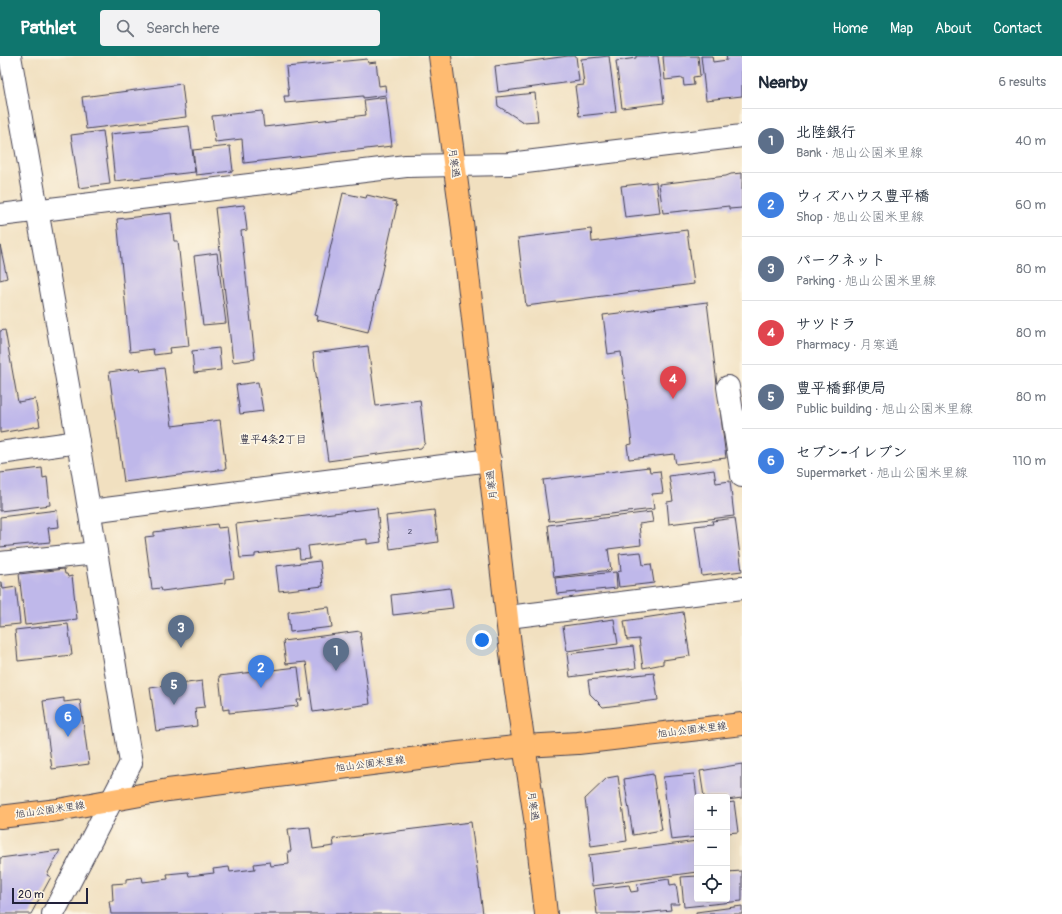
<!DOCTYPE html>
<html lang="en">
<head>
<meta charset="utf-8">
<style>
  :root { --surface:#fff; --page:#f2f2f3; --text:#1f2937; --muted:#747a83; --line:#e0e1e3; --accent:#0f766e }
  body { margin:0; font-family:Pangolin,"Klee One",sans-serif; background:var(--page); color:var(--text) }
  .controls { position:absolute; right:12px; bottom:12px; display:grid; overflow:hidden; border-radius:4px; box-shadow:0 4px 16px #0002 }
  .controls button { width:36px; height:36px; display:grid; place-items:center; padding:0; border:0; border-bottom:1px solid var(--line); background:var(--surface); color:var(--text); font:20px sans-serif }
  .scale { position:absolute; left:12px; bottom:10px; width:76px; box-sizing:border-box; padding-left:4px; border:2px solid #22223b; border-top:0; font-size:11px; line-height:14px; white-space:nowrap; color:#22223b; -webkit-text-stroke:3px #fcf5e5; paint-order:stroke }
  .you { position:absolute; left:482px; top:584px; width:14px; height:14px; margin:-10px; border:3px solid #fff; border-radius:50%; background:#1a73e8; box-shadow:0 0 0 6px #1a73e833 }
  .badge { display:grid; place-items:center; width:26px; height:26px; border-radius:50%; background:var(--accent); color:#fff; font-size:13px; font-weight:700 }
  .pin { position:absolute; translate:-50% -33px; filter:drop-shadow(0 1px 2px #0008) }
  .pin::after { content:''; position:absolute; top:21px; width:14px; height:12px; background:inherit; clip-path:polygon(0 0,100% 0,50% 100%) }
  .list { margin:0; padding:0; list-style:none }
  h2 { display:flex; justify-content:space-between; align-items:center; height:52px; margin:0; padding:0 16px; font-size:17px }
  h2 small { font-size:13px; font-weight:400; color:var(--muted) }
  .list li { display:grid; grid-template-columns:26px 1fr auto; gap:12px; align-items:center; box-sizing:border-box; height:64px; padding:0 16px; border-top:1px solid var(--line) }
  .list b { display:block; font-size:15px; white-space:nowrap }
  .list p { margin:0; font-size:13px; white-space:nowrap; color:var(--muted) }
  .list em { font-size:13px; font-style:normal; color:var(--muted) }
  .icon { flex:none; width:22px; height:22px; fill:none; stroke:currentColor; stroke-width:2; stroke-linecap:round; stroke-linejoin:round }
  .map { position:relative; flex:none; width:742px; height:858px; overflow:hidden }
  header { display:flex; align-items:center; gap:24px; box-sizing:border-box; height:56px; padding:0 20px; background:var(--accent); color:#fff }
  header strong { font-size:19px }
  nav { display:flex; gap:22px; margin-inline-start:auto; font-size:14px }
  .search { width:280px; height:36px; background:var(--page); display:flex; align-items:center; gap:10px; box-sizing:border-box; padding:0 14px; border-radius:4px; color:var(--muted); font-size:15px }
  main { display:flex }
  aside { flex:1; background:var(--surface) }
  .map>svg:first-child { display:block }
</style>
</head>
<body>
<header>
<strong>Pathlet</strong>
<div class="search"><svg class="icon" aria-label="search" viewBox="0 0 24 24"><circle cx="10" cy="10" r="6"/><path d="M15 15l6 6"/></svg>Search here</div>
<nav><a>Home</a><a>Map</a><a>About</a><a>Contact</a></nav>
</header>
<main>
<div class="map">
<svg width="742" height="858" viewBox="0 0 742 858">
  <rect width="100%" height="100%" fill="#fcf5e5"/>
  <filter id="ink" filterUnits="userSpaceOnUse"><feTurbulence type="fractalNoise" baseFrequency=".025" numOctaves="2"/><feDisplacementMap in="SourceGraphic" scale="8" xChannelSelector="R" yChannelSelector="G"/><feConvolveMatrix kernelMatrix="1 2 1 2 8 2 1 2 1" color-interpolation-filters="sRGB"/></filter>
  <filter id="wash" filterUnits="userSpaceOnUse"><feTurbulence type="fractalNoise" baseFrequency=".012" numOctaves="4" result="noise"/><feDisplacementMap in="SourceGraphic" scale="16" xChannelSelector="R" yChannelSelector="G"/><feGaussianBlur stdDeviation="0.9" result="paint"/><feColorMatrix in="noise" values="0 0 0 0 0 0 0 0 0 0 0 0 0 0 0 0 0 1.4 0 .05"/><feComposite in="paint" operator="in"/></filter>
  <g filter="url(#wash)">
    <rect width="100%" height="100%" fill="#f1e0c0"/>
    <g id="blocks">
      <!-- building -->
      <g fill="#bfb8ea">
        <path d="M568 0H576L579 25 498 36 495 10Z"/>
        <path d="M609 0 616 56 579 60 575 30 584 29 581 3Z"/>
        <path d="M636 0H658L664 47 622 52 616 5 636 2Z"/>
        <path d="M663 0H698L700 20 693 21 694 29 684 30 683 22 665 24Z"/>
        <path d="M701 0H712L713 6 727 4 726 0H742V40L706 44Z"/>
        <path d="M367 3 368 7 376 6 379 30 385 29 386 39 363 42V40L285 47 284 40H289L286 11Z"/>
        <path d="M182 28 186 61 86 73 82 41Z"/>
        <path d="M535 37 538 65 523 66 498 50 497 41Z"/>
        <path d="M386 41 392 90 244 107 242 83 215 86 212 60 262 55 264 71 366 59 364 44Z"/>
        <path d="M189 70 195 116 115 125 110 78Z"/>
        <path d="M103 75 110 128 79 132 71 79Z"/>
        <path d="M230 90 233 115 196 119 193 94Z"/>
        <path d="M742 117V152L729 153V150L663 157 659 128 726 120 731 118Z"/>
        <path d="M656 126 660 157 625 161 621 130Z"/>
        <path d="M343 137 366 142 367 139 396 146 395 149H397L368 276 317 264 318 260 315 259Z"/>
        <path d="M244 149 247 174 241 175 255 303 233 306 215 152Z"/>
        <path d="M171 157 174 185H178L189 290 169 292 170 297 154 299 153 293 130 296 117 163Z"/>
        <path d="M591 173 592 186 687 174 694 228 526 250 518 182Z"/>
        <path d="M0 189 7 222 0 224Z"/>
        <path d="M217 197 226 267 203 269 194 200Z"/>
        <path d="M707 246 726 402 676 408 674 398 629 403 627 389 632 388 621 296 608 298 603 259Z"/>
        <path d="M5 274 18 346 35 343 40 370 0 377V275Z"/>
        <path d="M368 290 376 350 420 344 425 387 421 392 328 405 313 297Z"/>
        <path d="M219 292 221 314 194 317 192 295Z"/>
        <path d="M140 312 141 315 164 312 172 370 220 364 226 413 124 426 109 316Z"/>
        <path d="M258 326 263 355 240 358 236 329Z"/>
        <path d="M649 411 650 416 660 415 663 437 652 438 654 453 549 465 543 424Z"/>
        <path d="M42 412 43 422 47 421 50 449 0 455V417Z"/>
        <path d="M714 414 716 427 730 425 734 460 669 468 667 446 673 445 669 420Z"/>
        <path d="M377 452 381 486 367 488V483L308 490 310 502 300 503 299 493 255 498V501L240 502 236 468Z"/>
        <path d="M57 454 59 471 48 472 50 486 0 491V461Z"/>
        <path d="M434 454 438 486 390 493 386 460Z"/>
        <path d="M651 456 653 466 639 468 641 489 608 493 611 514 554 521 548 469Z"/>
        <path d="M735 462 742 515 702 520 695 470 713 468 712 465Z"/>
        <path d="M217 468 218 472 227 471 234 522 225 523V527L162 535 161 532 152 533 145 481 154 480V476Z"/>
        <path d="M641 496 643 509 651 508 654 527 619 531 617 516 621 515 619 498Z"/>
        <path d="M320 505 323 530 279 535 276 510Z"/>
        <path d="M64 513 65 518H67L68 521 72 520 77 563 25 569 19 518Z"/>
        <path d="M616 516 617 532 557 538 555 522Z"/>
        <path d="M0 526H2L3 533 16 531 20 568 0 570Z"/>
        <path d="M450 532 453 552 393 559 391 539Z"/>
        <path d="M329 551 332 571 290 576 288 556Z"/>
        <path d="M683 556 690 600 663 604V608L643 612 639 583 627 584 624 565Z"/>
        <path d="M614 563 618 588 567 595 563 570Z"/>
        <path d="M68 568 72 599 18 605 15 574Z"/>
        <path d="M360 575 370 648 313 656 306 606 286 608 283 585Z"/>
        <path d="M633 590 636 612 570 621 567 598Z"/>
        <path d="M298 611 302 644H297L298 650 229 657V653L223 654 219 620Z"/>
        <path d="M654 617 658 644 603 651 590 638 588 624Z"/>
        <path d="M202 625 205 651 195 652 197 670 156 675 150 632Z"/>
        <path d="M64 642V646L80 644 89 708 52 713 43 645Z"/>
        <path d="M742 708V742L727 744V741H704L700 715Z"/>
        <path d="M653 718 662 774 633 779 624 723Z"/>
        <path d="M694 718 697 741V781L671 784 663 721Z"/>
        <path d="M618 720 627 785 591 790 585 743 607 722Z"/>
        <path d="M734 746 738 776 727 777V747Z"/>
        <path d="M471 766 483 858H111L109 845H113L112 828 126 827V823L142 821 143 826 168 823 167 818 188 816 189 820 214 817 213 813 229 811 230 816 255 813 254 808 270 806 271 810 289 808 288 795H291L288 773 310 771 313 793 334 790 333 783Z"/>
        <path d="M697 785V816L592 830 589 799Z"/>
        <path d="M60 794 47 819 51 821 31 858H0V802Z"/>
        <path d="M742 815V845L684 851 681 821 697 820V843H727V816Z"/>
        <path d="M669 823 670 829 676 828 679 848H670L671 854 635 858H597L594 833 629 829 631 836 638 835 637 828Z"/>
        <path d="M742 850V858H696V856Z"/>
      </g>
    </g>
  </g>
  <g filter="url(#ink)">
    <use href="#blocks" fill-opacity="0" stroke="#413e4f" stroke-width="1"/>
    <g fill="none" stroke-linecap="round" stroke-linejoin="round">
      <!-- minor casing -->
      <g stroke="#413e4f" stroke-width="24">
        <g id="minor">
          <path d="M10 0 78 386 131 707 53 858"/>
          <path d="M0 159 406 110 509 108 742 80"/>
          <path d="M728 331 742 420"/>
          <path d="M0 397 78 386"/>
          <path d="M90 455 490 404"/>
          <path d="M0 507 96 497"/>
          <path d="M508 561 742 532"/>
        </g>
      </g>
      <!-- major casing -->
      <g stroke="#413e4f" stroke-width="24">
        <path id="major" d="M0 761 58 754 168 734 458 697 524 690 578 687 742 668"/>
      </g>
      <!-- highway casing -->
      <g stroke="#413e4f" stroke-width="24">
        <path id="highway" d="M440 0 462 166 513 615 535 762 546 858"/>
      </g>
      <!-- minor -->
      <use href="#minor" stroke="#fff" stroke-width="22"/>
      <!-- major -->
      <use href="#major" stroke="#ffbb71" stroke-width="22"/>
      <!-- highway -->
      <use href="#highway" stroke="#ffbb71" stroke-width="22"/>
    </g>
  </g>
  <g text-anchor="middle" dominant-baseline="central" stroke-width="3.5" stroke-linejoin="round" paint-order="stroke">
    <!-- number labels -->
    <g font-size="8" fill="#494867">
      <text x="410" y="475">2</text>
    </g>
    <!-- street labels -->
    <g font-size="10" fill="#22223b" stroke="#fcf5e5">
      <text transform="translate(454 107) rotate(82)">月寒通</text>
      <text transform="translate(492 429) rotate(-97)">月寒通</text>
      <text transform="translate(692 674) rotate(-7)">旭山公園米里線</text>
      <text transform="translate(370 708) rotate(-7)">旭山公園米里線</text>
      <text transform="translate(533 750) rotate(82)">月寒通</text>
      <text transform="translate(50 754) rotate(-8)">旭山公園米里線</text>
    </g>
    <!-- neighbourhood labels -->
    <g font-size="11" fill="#22223b" stroke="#fcf5e5">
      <text x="273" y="383">豊平4条2丁目</text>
    </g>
  </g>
</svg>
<div class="controls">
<button>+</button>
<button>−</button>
<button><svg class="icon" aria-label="locate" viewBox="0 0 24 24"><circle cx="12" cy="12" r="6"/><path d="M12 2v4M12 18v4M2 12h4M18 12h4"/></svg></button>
</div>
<div class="scale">20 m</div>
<div class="you"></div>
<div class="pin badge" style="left:336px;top:615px;background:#5c6f8a">1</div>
<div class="pin badge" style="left:261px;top:632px;background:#3f7fe0">2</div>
<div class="pin badge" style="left:181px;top:592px;background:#5c6f8a">3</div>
<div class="pin badge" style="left:673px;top:343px;background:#e0444e">4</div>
<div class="pin badge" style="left:174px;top:649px;background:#5c6f8a">5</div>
<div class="pin badge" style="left:68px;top:681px;background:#3f7fe0">6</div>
</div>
<aside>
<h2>Nearby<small>6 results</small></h2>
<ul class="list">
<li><span class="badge" style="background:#5c6f8a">1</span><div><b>北陸銀行</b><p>Bank · 旭山公園米里線</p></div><em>40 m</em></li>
<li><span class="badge" style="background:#3f7fe0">2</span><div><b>ウィズハウス豊平橋</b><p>Shop · 旭山公園米里線</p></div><em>60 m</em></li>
<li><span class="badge" style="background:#5c6f8a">3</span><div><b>パークネット</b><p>Parking · 旭山公園米里線</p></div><em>80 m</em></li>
<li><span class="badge" style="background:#e0444e">4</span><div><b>サツドラ</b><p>Pharmacy · 月寒通</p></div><em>80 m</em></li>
<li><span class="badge" style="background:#5c6f8a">5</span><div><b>豊平橋郵便局</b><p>Public building · 旭山公園米里線</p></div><em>80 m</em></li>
<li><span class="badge" style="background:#3f7fe0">6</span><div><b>セブン-イレブン</b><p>Supermarket · 旭山公園米里線</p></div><em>110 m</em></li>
</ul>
</aside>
</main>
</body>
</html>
